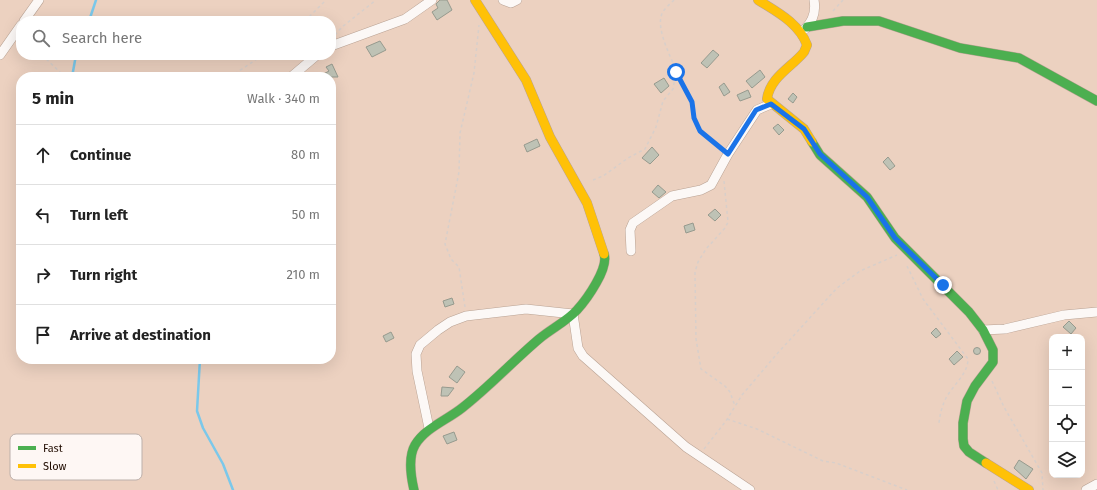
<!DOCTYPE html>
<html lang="en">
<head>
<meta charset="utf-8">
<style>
  :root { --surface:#fff; --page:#f6f6f6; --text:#222; --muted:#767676; --line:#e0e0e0 }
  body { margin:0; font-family:"Fira Sans",sans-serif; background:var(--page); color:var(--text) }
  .controls { position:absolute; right:12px; bottom:12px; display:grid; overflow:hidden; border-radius:8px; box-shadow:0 4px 16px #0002 }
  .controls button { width:36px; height:36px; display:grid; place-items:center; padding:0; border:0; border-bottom:1px solid var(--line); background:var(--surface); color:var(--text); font:20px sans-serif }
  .stop { position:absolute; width:12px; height:12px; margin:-9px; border:3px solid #1a73e8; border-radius:50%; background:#fff }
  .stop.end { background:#1a73e8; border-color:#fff; box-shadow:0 1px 4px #0008 }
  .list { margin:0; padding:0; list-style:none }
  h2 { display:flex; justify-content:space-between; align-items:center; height:52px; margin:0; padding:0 16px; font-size:17px }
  h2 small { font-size:13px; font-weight:400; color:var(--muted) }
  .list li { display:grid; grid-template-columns:26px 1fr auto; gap:12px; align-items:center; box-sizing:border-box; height:60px; padding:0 16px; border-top:1px solid var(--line) }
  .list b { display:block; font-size:15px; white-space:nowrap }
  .list em { font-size:13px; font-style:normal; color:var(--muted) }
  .icon { flex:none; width:22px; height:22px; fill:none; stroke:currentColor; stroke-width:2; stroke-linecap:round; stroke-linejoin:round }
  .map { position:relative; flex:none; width:1097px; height:490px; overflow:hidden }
  .search { position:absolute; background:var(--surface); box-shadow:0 4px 16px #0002; left:16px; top:16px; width:320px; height:44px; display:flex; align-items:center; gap:10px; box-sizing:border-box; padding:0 14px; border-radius:16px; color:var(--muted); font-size:15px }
  .panel { position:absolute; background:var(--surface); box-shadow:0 4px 16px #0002; left:16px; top:72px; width:320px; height:292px; border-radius:16px }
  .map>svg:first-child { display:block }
</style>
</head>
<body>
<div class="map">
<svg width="1097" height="490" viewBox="0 0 1097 490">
  <rect width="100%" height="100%" fill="#ecd1c0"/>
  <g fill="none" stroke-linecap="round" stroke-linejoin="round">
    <!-- stream -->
    <g stroke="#7bc8ea" stroke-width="2.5">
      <path d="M89 21 96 0"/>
      <path d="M72 77 76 55"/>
      <path d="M200 359 197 411 203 428 223 464 233 490"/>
    </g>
  </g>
  <!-- building -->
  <g fill="#bec2b5" stroke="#969a8e">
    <path d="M440 0H447L452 10 437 20 432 12 438 8 436 4Z"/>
    <path d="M380 41 386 50 372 57 366 47Z"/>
    <path d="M713 50 719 55 707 68 701 63Z"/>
    <path d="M332 64 338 77H318L329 71 326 67Z"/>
    <path d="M760 70 765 77 752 88 746 81Z"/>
    <path d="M664 78 669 86 661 93 654 84Z"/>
    <path d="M724 83 730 92 724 96 719 87Z"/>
    <path d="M748 90 751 97 740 101 737 95Z"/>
    <path d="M793 93 797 97 793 103 788 99Z"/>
    <path d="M778 124 784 130 779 135 773 128Z"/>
    <path d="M537 139 540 146 527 152 524 145Z"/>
    <path d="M652 147 659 155 650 164 642 158Z"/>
    <path d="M888 157 895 166 890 170 883 162Z"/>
    <path d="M658 185 666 192 659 198 652 192Z"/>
    <path d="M715 209 721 215 715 221 708 215Z"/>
    <path d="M693 223 695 230 686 233 684 226Z"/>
    <path d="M452 298 454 304 445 307 443 301Z"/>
    <path d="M1069 321 1076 328 1071 334 1063 327Z"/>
    <path d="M936 328 941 334 936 338 931 333Z"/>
    <path d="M391 332 394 338 386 342 383 336Z"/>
    <circle cx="977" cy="351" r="3.5"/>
    <path d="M957 351 963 357 954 365 949 359Z"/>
    <path d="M457 366 465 372 457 383 449 377Z"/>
    <path d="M442 387 454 388 448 396H441Z"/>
    <path d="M454 432 457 440 447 444 443 436Z"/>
    <path d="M1019 460 1033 469 1026 479 1014 468Z"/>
  </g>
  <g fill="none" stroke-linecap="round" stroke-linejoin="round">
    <!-- street casing -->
    <g stroke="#b9a293" stroke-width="10">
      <g id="street">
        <path d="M503 0 511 3 517 0"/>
        <path d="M24 21 39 0"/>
        <path d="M805 29C813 21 816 11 814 0"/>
        <path d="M331 46 405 19 432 0"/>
        <path d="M0 55 21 25"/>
        <path d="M291 77 317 55"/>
        <path d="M631 251 630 230 633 223 672 196 701 190 711 185 728 154 757 110 771 104"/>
        <path d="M983 330 1005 329 1064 315 1097 312"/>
        <path d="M429 428 417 371 416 354 420 345 438 330 450 322 466 316 526 309 573 314 578 348 583 356 686 447 750 490"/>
        <path d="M1086 490 1097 484"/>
      </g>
    </g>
    <!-- fast casing -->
    <g stroke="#b9a293" stroke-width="10">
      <g id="fast">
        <path d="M807 27 843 21H879L960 48 1019 58 1097 101"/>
        <path d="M812 142 820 155 867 197 895 238 969 312 983 330 993 350V362L975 386 967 401 963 423V439L964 446 969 452 986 463"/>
        <path d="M414 490C411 477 408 457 415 445 425 428 447 420 462 408 489 387 513 361 539 339 551 329 567 321 577 310 587 299 609 268 604 254"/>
      </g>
    </g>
    <!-- slow casing -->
    <g stroke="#b9a293" stroke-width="10">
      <g id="slow">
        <path d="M475 0 526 80 550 137 587 203 604 254"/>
        <path d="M758 0C777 12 799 23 807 45L804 52C792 67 770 77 767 99L804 129 812 142"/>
        <path d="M986 463 1029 490"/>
      </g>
    </g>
    <!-- path -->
    <g stroke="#d8cfca" stroke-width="1.5" stroke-dasharray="3 3" stroke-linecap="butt">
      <path d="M674 0C669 5 662 10 661 17 656 37 684 83 692 102 696 112 693 123 700 131 706 138 715 144 721 149"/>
      <path d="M833 11 843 0"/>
      <path d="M305 21 326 0"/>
      <path d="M335 35 342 27 376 0"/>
      <path d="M42 55 63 75 72 77"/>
      <path d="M230 77 263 55"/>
      <path d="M593 180 603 176 628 158 645 149 656 127 663 101 673 89 676 72"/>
      <path d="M724 181 728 222 725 228 706 249 698 262 695 272 696 339 701 369 725 386 730 392 735 406"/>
      <path d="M907 266 923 299 968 359C968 374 953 385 946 398 942 406 940 414 939 423"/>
      <path d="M465 307 459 267 451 259 445 244 459 172 460 133 474 73 479 25"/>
      <path d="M992 381 1004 407 1042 473 1043 490"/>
      <path d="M727 419 757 429 823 461 836 463 907 490"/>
      <path d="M704 449 726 421 742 395 776 355 837 288 860 271 897 255"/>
      <path d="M994 481 998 490"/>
    </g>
    <!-- street -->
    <use href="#street" stroke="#fcf8f6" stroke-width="9"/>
    <!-- fast -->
    <use href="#fast" stroke="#4caf50" stroke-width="9"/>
    <!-- slow -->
    <use href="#slow" stroke="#ffc107" stroke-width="9"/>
  </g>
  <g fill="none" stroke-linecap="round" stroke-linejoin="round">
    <!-- route -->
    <path stroke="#1a73e8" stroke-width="5" d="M676 72 692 102 694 118 700 131 728 154 756 110 771 104 804 129 820 154 867 197 895 238 943 285"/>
  </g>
  <!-- legend -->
  <rect x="10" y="434" width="132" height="46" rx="6" fill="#fef7f4" stroke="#bcb0ab" stroke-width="1"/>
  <rect x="18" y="446" width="18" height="4" fill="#4caf50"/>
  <rect x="18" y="464" width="18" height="4" fill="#ffc107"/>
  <g font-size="11" fill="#210c01">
    <text x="43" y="452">Fast</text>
    <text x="43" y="470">Slow</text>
  </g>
</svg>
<div class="controls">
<button>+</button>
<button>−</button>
<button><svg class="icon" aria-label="locate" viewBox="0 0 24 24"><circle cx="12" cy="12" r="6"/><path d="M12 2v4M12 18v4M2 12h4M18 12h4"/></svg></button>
<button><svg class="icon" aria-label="layers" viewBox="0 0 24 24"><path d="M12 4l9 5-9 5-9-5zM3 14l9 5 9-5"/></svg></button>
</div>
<div class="stop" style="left:676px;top:72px"></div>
<div class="stop end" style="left:943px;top:285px"></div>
<div class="search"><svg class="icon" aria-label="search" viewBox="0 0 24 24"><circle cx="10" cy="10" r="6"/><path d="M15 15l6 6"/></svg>Search here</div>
<section class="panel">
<h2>5 min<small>Walk · 340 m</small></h2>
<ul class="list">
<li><svg class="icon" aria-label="ahead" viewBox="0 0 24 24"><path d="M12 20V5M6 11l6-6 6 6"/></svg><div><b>Continue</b></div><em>80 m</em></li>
<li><svg class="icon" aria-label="left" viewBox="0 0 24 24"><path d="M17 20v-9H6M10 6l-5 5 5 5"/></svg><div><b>Turn left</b></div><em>50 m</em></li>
<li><svg class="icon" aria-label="right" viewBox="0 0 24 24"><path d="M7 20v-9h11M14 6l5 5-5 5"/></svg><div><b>Turn right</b></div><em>210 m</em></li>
<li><svg class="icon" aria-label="arrive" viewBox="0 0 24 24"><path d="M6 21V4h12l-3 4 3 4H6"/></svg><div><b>Arrive at destination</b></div></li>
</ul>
</section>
</div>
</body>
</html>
